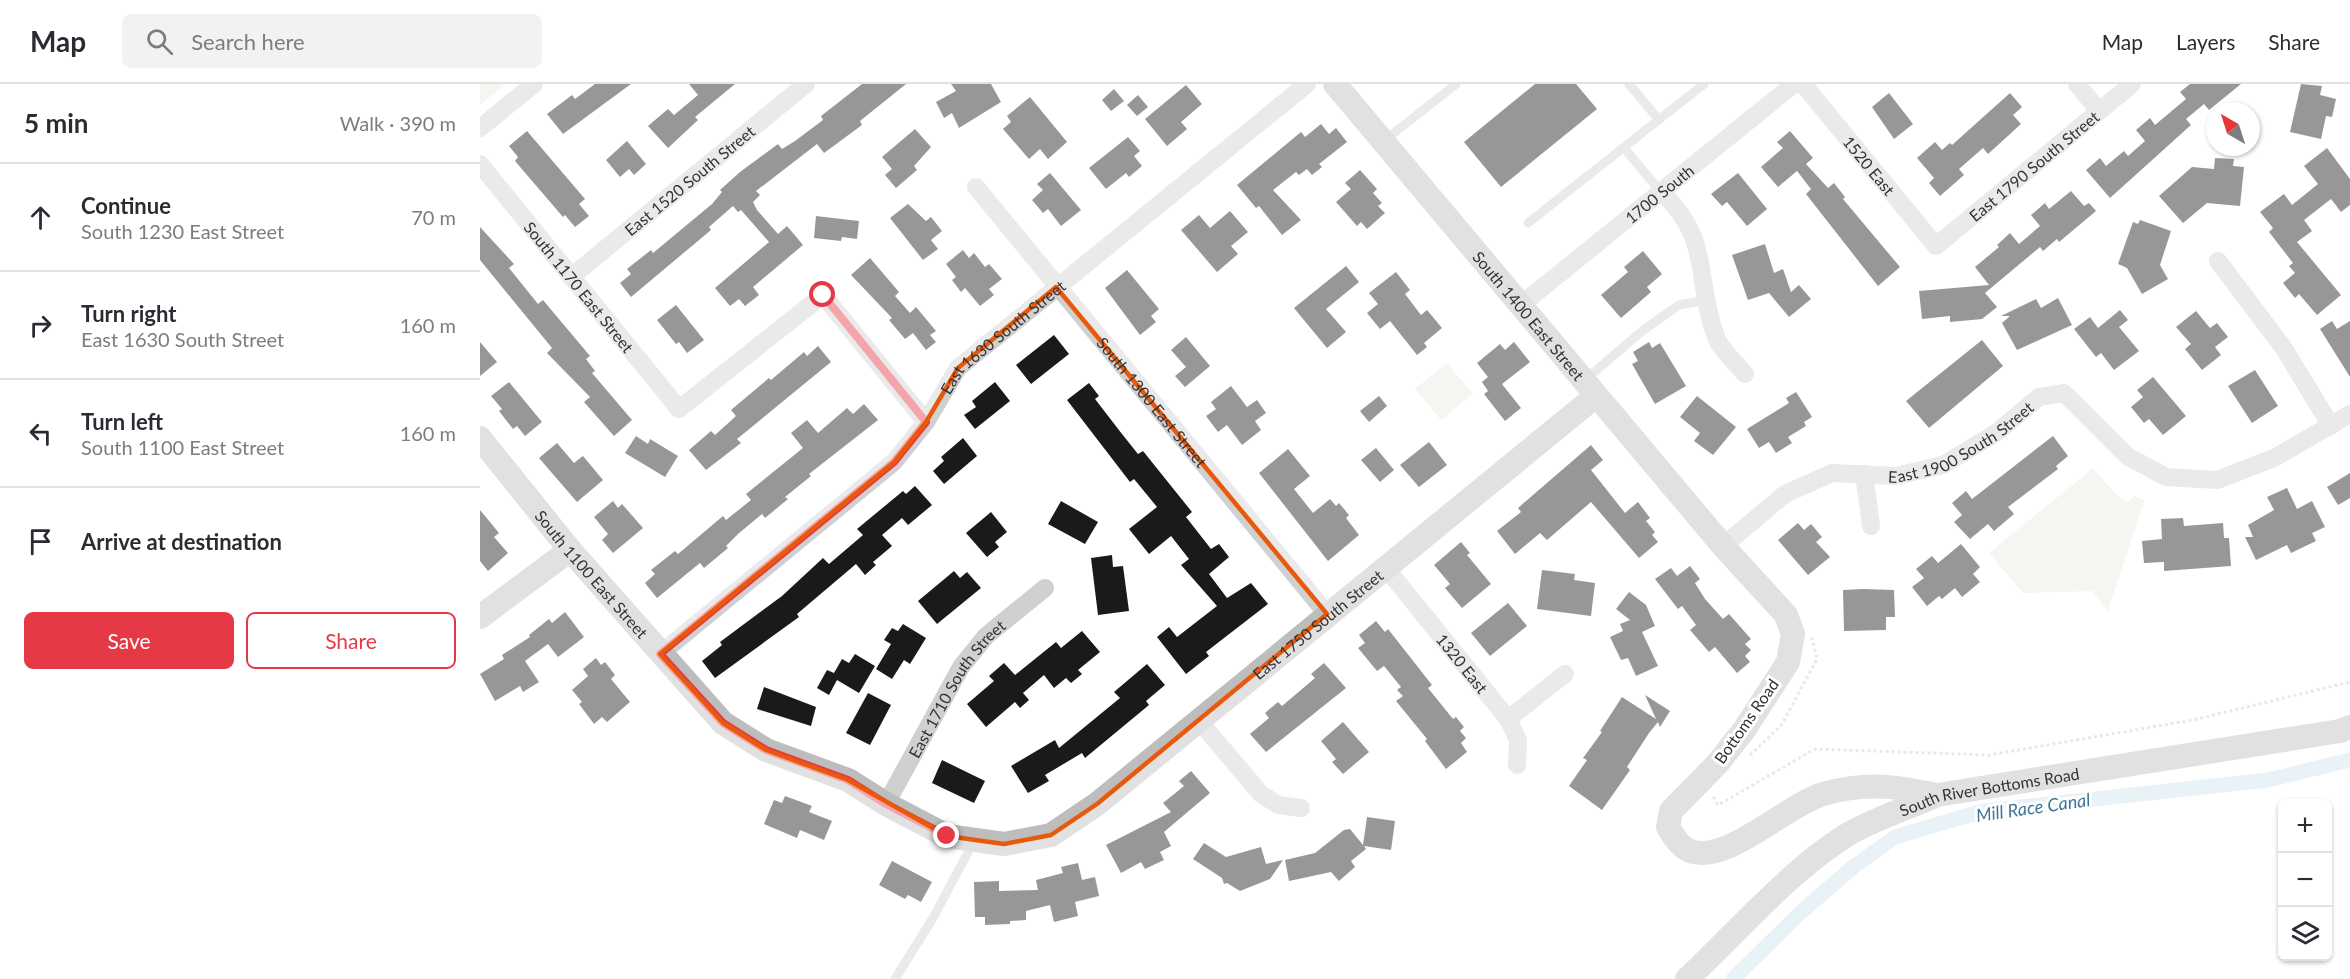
<!DOCTYPE html>
<html lang="en">
<head>
<meta charset="utf-8">
<style>
  :root { --surface:#fff; --page:#f2f2f3; --text:#2b2b33; --muted:#7c7c81; --line:#e1e1e2; --accent:#e63946 }
  body { margin:0; font-family:Lato,sans-serif; background:var(--page); color:var(--text) }
  .controls { position:absolute; right:18px; bottom:18px; display:grid; overflow:hidden; border-radius:9px; box-shadow:0 2px 4px #0004 }
  .controls button { width:54px; height:54px; display:grid; place-items:center; padding:0; border:0; border-bottom:2px solid var(--line); background:var(--surface); color:var(--text); font:30px sans-serif }
  .compass { position:absolute; left:1726px; top:18px; width:54px; height:54px; border-radius:50%; background:var(--surface); box-shadow:0 2px 4px #0004; rotate:321deg }
  .stop { position:absolute; width:18px; height:18px; margin:-14px; border:4px solid #e63946; border-radius:50%; background:#fff }
  .stop.end { background:#e63946; border-color:#fff; box-shadow:0 2px 6px #0008 }
  .list { margin:0; padding:0; list-style:none }
  h2 { display:flex; justify-content:space-between; align-items:center; height:78px; margin:0; padding:0 24px; font-size:26px }
  h2 small { font-size:20px; font-weight:400; color:var(--muted) }
  .list li { display:grid; grid-template-columns:39px 1fr auto; gap:18px; align-items:center; box-sizing:border-box; height:108px; padding:0 24px; border-top:2px solid var(--line) }
  .list b { display:block; font-size:22px; white-space:nowrap }
  .list p { margin:0; font-size:20px; white-space:nowrap; color:var(--muted) }
  .list em { font-size:20px; font-style:normal; color:var(--muted) }
  .actions { display:flex; gap:12px; padding:18px 24px }
  .actions a { flex:1; padding:14px 0; border:2px solid var(--accent); border-radius:9px; text-align:center; font-size:21px; color:var(--accent) }
  .actions .main { background:var(--accent); color:#fff }
  .icon { flex:none; width:33px; height:33px; fill:none; stroke:currentColor; stroke-width:2; stroke-linecap:round; stroke-linejoin:round }
  .map { position:relative; flex:none; width:1870px; height:895px; overflow:hidden }
  header { display:flex; align-items:center; gap:36px; box-sizing:border-box; height:84px; padding:0 30px; background:var(--surface); border-bottom:2px solid var(--line) }
  header strong { font-size:28px }
  nav { display:flex; gap:33px; margin-inline-start:auto; font-size:21px }
  .search { width:420px; height:54px; background:var(--page); display:flex; align-items:center; gap:15px; box-sizing:border-box; padding:0 21px; border-radius:9px; color:var(--muted); font-size:22px }
  main { display:flex }
  aside { flex:1; background:var(--surface) }
  .map>svg:first-child { display:block }
</style>
</head>
<body>
<header>
<strong>Map</strong>
<div class="search"><svg class="icon" aria-label="search" viewBox="0 0 24 24"><circle cx="10" cy="10" r="6"/><path d="M15 15l6 6"/></svg>Search here</div>
<nav><a>Map</a><a>Layers</a><a>Share</a></nav>
</header>
<main>
<aside>
<h2>5 min<small>Walk · 390 m</small></h2>
<ul class="list">
<li><svg class="icon" aria-label="ahead" viewBox="0 0 24 24"><path d="M12 20V5M6 11l6-6 6 6"/></svg><div><b>Continue</b><p>South 1230 East Street</p></div><em>70 m</em></li>
<li><svg class="icon" aria-label="right" viewBox="0 0 24 24"><path d="M7 20v-9h11M14 6l5 5-5 5"/></svg><div><b>Turn right</b><p>East 1630 South Street</p></div><em>160 m</em></li>
<li><svg class="icon" aria-label="left" viewBox="0 0 24 24"><path d="M17 20v-9H6M10 6l-5 5 5 5"/></svg><div><b>Turn left</b><p>South 1100 East Street</p></div><em>160 m</em></li>
<li><svg class="icon" aria-label="arrive" viewBox="0 0 24 24"><path d="M6 21V4h12l-3 4 3 4H6"/></svg><div><b>Arrive at destination</b></div></li>
</ul>
<div class="actions"><a class="main">Save</a><a>Share</a></div>
</aside>
<div class="map">
<svg width="1870" height="895" viewBox="0 0 1870 895">
  <rect width="100%" height="100%" fill="#fff"/>
  <!-- green -->
  <g fill="#e6ecdf">
    <path d="M0 0H26L0 21Z"/>
    <path d="M967 279 993 310 961 336 935 305Z"/>
    <path d="M1613 384 1633 407 1646 419 1655 412 1664 417 1628 527 1612 507 1543 509 1509 469Z"/>
  </g>
  <g fill="none" stroke-linecap="round" stroke-linejoin="round">
    <!-- canal -->
    <path stroke="#cfe2ee" stroke-width="15" d="M1253 895 1320 829 1373 783 1415 753 1503 727 1788 696 1870 676"/>
  </g>
  <!-- building -->
  <g fill="#1a1a1a">
    <path d="M115 0H151L83 50 67 30 92 11 95 15Z"/>
    <path d="M209 0H255L215 33 218 36 188 64 168 42 188 25 194 31 218 11Z"/>
    <path d="M382 0H426L380 37 382 41 344 69 337 60 276 107 280 111 273 118 277 126 298 150 307 142 323 161 273 203 279 211 265 222 259 215 250 222 235 204 289 158 261 126 258 128 253 122 229 143 231 146 151 213 140 199 151 190 147 185 171 166 173 169 232 120 242 108 240 106 260 88 298 60 302 65 315 57 343 36 341 32Z"/>
    <path d="M471 0H511L521 18 479 44 472 29 464 34 456 18 476 7Z"/>
    <path d="M1055 0H1096L1117 25 1021 103 984 58Z"/>
    <path d="M1710 0H1761L1729 26 1724 20 1706 35 1711 41 1630 114 1606 86 1620 74 1626 82 1644 67 1648 72 1665 57 1656 46 1670 34 1675 41 1706 15 1700 8Z"/>
    <path d="M1821 0 1842 2 1840 11 1856 15 1852 33 1846 32 1841 55 1810 48Z"/>
    <path d="M706 1 722 20 701 38 707 45 687 62 665 35Z"/>
    <path d="M634 5 644 17 631 27 622 16Z"/>
    <path d="M1409 9 1433 40 1414 55 1392 23Z"/>
    <path d="M1530 9 1542 23 1533 31 1541 40 1508 70 1503 64 1479 85 1484 91 1460 112 1449 99 1454 94 1437 74 1455 58 1462 66 1470 59 1472 61Z"/>
    <path d="M658 11 668 23 657 32 647 21Z"/>
    <path d="M550 13 587 58 568 75 560 65 549 75 523 45 531 38 527 32Z"/>
    <path d="M841 40 849 50 856 44 867 58 839 80 842 83 832 91 827 85 819 91 816 88 793 106 821 136 802 151 779 122 776 124 757 101 821 48 825 53Z"/>
    <path d="M435 45 451 63 434 82 437 86 416 104 405 91 412 85 402 73Z"/>
    <path d="M47 47 105 115 99 120 109 132 95 143 85 131 83 133 35 77 38 73 29 62Z"/>
    <path d="M1310 47 1333 74 1326 80 1348 104 1354 99 1365 113 1363 115 1420 183 1398 202 1326 110 1331 105 1317 87 1298 103 1281 83 1303 64 1297 58Z"/>
    <path d="M648 53 660 67 654 72 662 82 649 93 646 89 626 105 609 84Z"/>
    <path d="M147 57 166 80 154 91 149 85 140 93 126 76Z"/>
    <path d="M1847 64 1870 95V121L1861 128 1851 115 1824 136 1832 147 1817 158 1861 211 1837 231 1819 210 1815 214 1803 199 1815 189 1809 182 1813 179 1789 148 1793 144 1780 128 1804 110 1812 121 1838 100 1824 82Z"/>
    <path d="M1735 74 1754 75 1753 82 1764 83 1760 122 1727 119 1703 139 1679 112 1712 83 1734 85Z"/>
    <path d="M880 86 897 105 893 109 902 119 898 122 905 129 887 145 881 138 877 142 856 118 871 105 865 99Z"/>
    <path d="M570 89 601 126 581 142 568 125 563 129 552 116 563 106 557 100Z"/>
    <path d="M1258 89 1287 125 1267 142 1247 118 1242 122 1231 110Z"/>
    <path d="M1591 107 1604 122 1609 119 1616 127 1579 158 1577 155 1563 167 1560 163 1505 209 1517 223 1502 235 1470 238V232L1442 235 1439 207 1509 201 1495 183 1519 163 1517 161 1530 149 1539 160 1560 142 1551 131 1565 119 1569 125Z"/>
    <path d="M428 120 446 137 451 133 462 147 451 156 458 165 443 176 410 134Z"/>
    <path d="M750 127 768 148 751 162 758 170 737 188 701 146 719 131 730 144Z"/>
    <path d="M336 132 379 137 377 155 362 153 361 157 334 154Z"/>
    <path d="M1660 136 1691 147 1680 181 1688 195 1662 210 1647 184 1638 180 1653 138 1658 140Z"/>
    <path d="M0 143 34 180 29 184 58 220 63 216 110 272 106 275 115 287 112 289 152 336 134 352 104 318 110 313 67 269 72 264 0 176Z"/>
    <path d="M1285 160 1294 189 1303 185 1311 208 1319 201 1331 215 1309 233 1289 209 1268 216 1252 171Z"/>
    <path d="M483 166 489 174 494 169 505 183 509 180 522 195 509 205 514 211 500 222 485 204 481 208 472 196 476 193 466 180Z"/>
    <path d="M1163 167 1182 190 1167 203 1171 208 1141 234 1121 211 1148 188 1144 183Z"/>
    <path d="M390 174 419 208 415 212 430 229 436 223 456 247 450 251 456 258 446 266 433 249 425 255 409 236 412 234 371 191Z"/>
    <path d="M866 182 879 198 846 225 866 248 847 264 814 224Z"/>
    <path d="M647 186 679 225 671 232 676 238 660 251 625 204Z"/>
    <path d="M916 188 930 206 925 210 941 231 947 226 962 244 944 259 947 263 937 271 910 237 900 245 887 229 898 220 889 209Z"/>
    <path d="M1578 214 1592 241 1537 266 1522 239 1530 232H1521L1556 215 1561 224Z"/>
    <path d="M196 221 224 256 207 269 199 258 196 260 177 236Z"/>
    <path d="M1640 226 1648 236 1639 243 1659 267 1634 286 1621 269 1616 273 1594 245 1610 233 1618 244Z"/>
    <path d="M1716 227 1730 244 1737 239 1748 253 1735 263 1741 271 1722 286 1705 265 1711 260 1696 243Z"/>
    <path d="M1852 237 1857 245 1870 237V293L1840 245Z"/>
    <path d="M574 251 589 270 551 300 536 281Z"/>
    <path d="M706 253 730 282 705 303 695 292 706 283 691 266Z"/>
    <path d="M1502 256 1523 282 1449 344 1426 317Z"/>
    <path d="M0 258 17 278 0 292Z"/>
    <path d="M1034 258 1050 278 1022 300 1041 324 1025 337 1004 310 1008 307 1002 298 1008 293 997 279 1020 260 1025 266Z"/>
    <path d="M1169 258 1172 264 1180 259 1206 302 1175 320 1152 280 1158 277 1153 268Z"/>
    <path d="M338 262 351 278 257 355 261 359 226 386 209 366 231 347 235 351 256 332 251 326 289 294 291 296 324 268 327 272Z"/>
    <path d="M1775 286 1798 322 1772 339 1748 302Z"/>
    <path d="M1673 293 1706 332 1683 351 1669 335 1664 339 1651 323 1663 313 1657 306Z"/>
    <path d="M29 298 62 338 45 352 37 342 33 345 19 327 22 325 11 312Z"/>
    <path d="M515 298 530 317 495 345 484 331 496 323 492 317Z"/>
    <path d="M609 299 619 312 615 315 642 350 658 370 663 367 712 428 706 433 731 465 739 460 749 473 729 490 747 514 771 499 788 520 726 568 729 572 706 590 677 553 689 543 697 553 737 522 701 481 709 475 691 452 669 470 649 445 677 423 654 395 650 398 587 316Z"/>
    <path d="M751 302 767 323 777 316 786 329 775 337 781 346 762 361 747 341 738 348 726 332 736 325 731 318Z"/>
    <path d="M1316 308 1332 333 1324 338 1326 342 1308 353 1312 359 1296 369 1289 358 1279 364 1267 345 1309 319 1306 314Z"/>
    <path d="M899 312 907 322 889 338 880 327Z"/>
    <path d="M1217 312 1256 343 1233 371 1214 357 1220 349 1200 333Z"/>
    <path d="M384 320 398 336 329 390 331 392 305 413 308 415 285 434 282 430 258 450 246 462 248 464 224 484 220 479 177 514 165 499 175 490 171 486 195 467 198 470 243 432 246 436 271 416 266 410 323 364 311 349 327 336 338 349 367 324 373 330Z"/>
    <path d="M156 352 168 360 170 355 198 372 185 393 145 369Z"/>
    <path d="M1573 352 1588 372 1576 382 1578 385 1528 423 1534 430 1514 447 1508 440 1490 455 1474 438 1482 431 1472 419 1486 407 1492 415Z"/>
    <path d="M483 354 497 372 464 400 453 387 464 377 461 373Z"/>
    <path d="M949 358 967 381 939 403 920 381Z"/>
    <path d="M77 359 94 379 103 372 123 396 97 418 59 374Z"/>
    <path d="M1111 361 1123 376 1111 386 1145 429 1158 418 1170 434 1166 437 1175 448 1172 451 1178 458 1159 474 1111 418 1067 456 1060 449 1035 470 1017 447 1041 428 1038 424Z"/>
    <path d="M896 364 914 386 900 398 881 376Z"/>
    <path d="M808 365 830 392 814 405 833 429 850 415 856 422 859 419 869 431 866 434 879 451 848 477 779 389Z"/>
    <path d="M1870 389V414L1858 421 1847 403Z"/>
    <path d="M435 402 452 421 428 441 422 434 402 451 412 462 393 478 396 481 385 491 376 480 317 530 319 533 235 594 222 577 242 561 240 558 302 512 343 474 349 480 383 451 377 445 423 407 426 410Z"/>
    <path d="M1807 404 1817 425 1832 417 1845 443 1832 449 1836 457 1811 469 1807 461 1776 476 1765 453H1773L1768 441 1794 426 1787 413Z"/>
    <path d="M133 417 138 424 142 420 163 444 133 469 122 456 128 450 114 433Z"/>
    <path d="M581 417 618 438 605 460 568 440Z"/>
    <path d="M0 426 19 449 14 453 28 469 8 487 0 477Z"/>
    <path d="M511 428 527 448 515 458 519 463 507 473 486 449Z"/>
    <path d="M1703 434 1704 442 1743 439 1744 454H1749L1751 482 1684 487V478L1664 479 1662 457 1682 455 1681 435Z"/>
    <path d="M1318 439 1324 446 1331 440 1342 453 1336 458 1350 473 1328 491 1298 456Z"/>
    <path d="M981 458 990 469 987 471 1011 500 982 524 965 504 970 500 954 481Z"/>
    <path d="M1481 460 1500 483 1493 490 1500 498 1482 513 1475 504 1462 515 1459 512 1447 522 1432 503 1444 494 1436 485 1452 472 1458 479Z"/>
    <path d="M632 471 633 483 643 482 649 527 618 531 611 474Z"/>
    <path d="M1210 482 1220 495 1215 499 1225 515 1243 535 1249 530 1271 555 1265 560 1271 566 1265 572 1270 578 1257 589 1235 563 1229 568 1210 546 1216 541 1202 522 1198 525 1175 495 1191 484 1197 492Z"/>
    <path d="M1062 486 1095 490 1094 496 1115 499 1111 532 1057 525Z"/>
    <path d="M474 487 480 494 487 488 501 504 457 540 438 517Z"/>
    <path d="M1383 505 1414 506 1415 533H1406V546L1364 547 1363 506Z"/>
    <path d="M1149 508 1166 521 1175 542 1162 548 1178 582 1156 592 1148 574 1141 576 1130 553 1143 547 1140 540 1150 536 1136 525Z"/>
    <path d="M1028 519 1047 542 1010 572 991 549Z"/>
    <path d="M85 528 104 553 78 573 68 560 45 577 59 598 43 608 40 602 15 617 0 590 24 575 22 571 50 553 49 551 69 535 72 539Z"/>
    <path d="M896 537 905 548 908 545 952 601 948 604 973 635 976 633 984 643 980 647 986 654 981 659 987 668 966 685 945 657 947 655 916 617 923 612 917 606 921 603 904 582 897 587 878 564 885 559 879 551Z"/>
    <path d="M423 540 446 554 430 580 424 576 412 595 396 585 411 560 404 556 412 544 418 547Z"/>
    <path d="M602 547 620 568 598 586 602 590 591 599 586 594 574 604 564 591 543 609 549 616 540 624 535 618 506 643 487 620 514 597 509 592 524 579 535 591 576 558 581 564Z"/>
    <path d="M375 570 395 582 379 609 357 596 349 611 337 604 347 586 354 589 362 575 369 579Z"/>
    <path d="M116 574 121 581 125 578 135 591 131 595 150 618 127 638 122 633 114 640 99 620 102 618 92 606 108 592 103 585Z"/>
    <path d="M844 579 866 604 786 668 770 650 789 634 785 629 798 618 802 622 835 594 831 590Z"/>
    <path d="M667 580 685 601 666 617 669 621 605 674 602 669 565 691 569 697 548 709 531 682 575 656 579 664 640 614 634 608Z"/>
    <path d="M284 603 336 623 331 642 277 625Z"/>
    <path d="M388 609 411 621 390 661 366 649Z"/>
    <path d="M1165 611 1190 627 1180 643 1178 638 1169 649 1147 683 1150 686 1122 726 1089 702 1107 676 1103 674 1122 648 1120 647 1142 613 1176 635Z"/>
    <path d="M863 638 889 668 863 690 852 678 856 675 841 657Z"/>
    <path d="M462 676 505 697 494 719 452 699Z"/>
    <path d="M711 687 730 709 684 748 691 762 680 768 684 776 665 785 661 778 641 789 626 761 691 728 683 719 704 702 699 697Z"/>
    <path d="M305 712 332 722 329 728 352 737 344 756 320 746 317 754 284 740 294 716 302 719Z"/>
    <path d="M887 733 915 737 911 766 884 762 886 765 871 777 875 783 859 797 851 788 809 797 805 776 835 769 864 746 870 745 883 761Z"/>
    <path d="M724 759 746 773 781 763 786 780 803 776 790 795 760 807 747 799 744 800 742 794 713 775Z"/>
    <path d="M412 777 452 798 441 818 428 811 425 815 399 801Z"/>
    <path d="M598 779 602 796 615 793 619 812 595 818 598 832 574 838 570 821 546 827V836L530 837V840L505 841V833H495L494 798 519 797V807L558 806 556 796 583 789 581 783Z"/>
  </g>
  <g fill="none" stroke-linecap="round" stroke-linejoin="round">
    <!-- path -->
    <g stroke="#cdcdcd" stroke-width="3" stroke-dasharray="3 3" stroke-linecap="butt">
      <path d="M1270 671 1301 642 1337 575 1332 554"/>
      <path d="M1233 713 1238 721 1335 665 1509 671 1713 636 1870 598"/>
    </g>
    <!-- lane -->
    <g stroke="#d0d0d0" stroke-width="9">
      <path d="M1149 0 1179 36"/>
      <path d="M904 57 976 0"/>
      <path d="M1144 64 1181 108"/>
      <path d="M1048 139 1224 0"/>
      <path d="M1105 296 1162 247 1199 221 1226 216"/>
      <path d="M415 895 453 834 494 757"/>
    </g>
    <!-- street -->
    <g stroke="#d0d0d0" stroke-width="18">
      <path id="s1" d="M1323 0 1456 162 1652 0"/>
      <path d="M1597 0 1619 27"/>
      <path d="M0 44 54 0"/>
      <path id="s2" d="M0 80 199 325 343 211 446 338"/>
      <path id="s3" d="M496 103 847 530"/>
      <path d="M1181 108C1233 156 1214 194 1236 253 1241 266 1256 279 1265 290"/>
      <path d="M1738 177 1803 263 1851 342"/>
      <path id="s4" d="M91 193 326 0"/>
      <path id="s5" d="M1042 220 1314 0"/>
      <path d="M1384 390 1391 442"/>
      <path id="s6" d="M1243 462 1305 410 1352 389 1416 392 1463 381 1516 349 1559 313 1584 309 1647 372 1686 393 1737 396 1794 374 1870 330"/>
      <path id="s7" d="M906 484 1028 635 1038 656 1037 681"/>
      <path id="s8" d="M180 570 414 378 446 338 478 284 827 0"/>
      <path d="M1028 635 1085 590"/>
      <path d="M720 638 781 710 798 721 821 724"/>
      <path id="s9" d="M406 720 481 583 506 552 565 504"/>
    </g>
    <!-- secondary -->
    <g stroke="#bdbdbd" stroke-width="24">
      <path id="s10" d="M855 0 1243 462 1306 531 1313 550 1308 578 1264 646 1238 679 1191 727 1188 743C1193 752 1200 763 1210 767 1246 781 1306 721 1343 710 1385 698 1415 702 1457 711"/>
      <path id="s11" d="M0 354 90 466 243 639 286 666 368 696 406 720 467 752 524 760 571 751 617 720 1116 312"/>
      <path d="M0 533 90 466"/>
      <path id="s12" d="M1207 895C1256 849 1315 781 1372 748 1399 733 1429 724 1457 711L1860 647 1870 643"/>
    </g>
  </g>
  <g fill="none" stroke-linecap="round" stroke-linejoin="round">
    <!-- route -->
    <path stroke="#e63946" stroke-width="8" d="M343 211 446 338 414 378 180 570 243 639 286 666 368 696 406 720 467 752"/>
  </g>
  <!-- marked area -->
  <path d="M0 0H1870V895H0ZM576 203 847 530 617 720 571 751 524 760 467 752 368 696 286 666 243 639 180 570 414 378 446 338 478 284Z" fill="#fff" fill-opacity=".55" fill-rule="evenodd"/>
  <path fill="none" stroke="#e8590c" stroke-width="4.5" stroke-linejoin="round" d="M576 203 847 530 617 720 571 751 524 760 467 752 368 696 286 666 243 639 180 570 414 378 446 338 478 284Z"/>
  <g text-anchor="middle" dominant-baseline="central" stroke-width="6" stroke-linejoin="round" paint-order="stroke">
    <!-- street labels -->
    <g font-size="16" fill="#333" stroke="#fff">
      <text stroke="none"><textPath href="#s1" startOffset="105">1520 East</textPath></text>
      <text stroke="none"><textPath href="#s1" startOffset="336">East 1790 South Street</textPath></text>
      <text stroke="none"><textPath href="#s4" startOffset="153">East 1520 South Street</textPath></text>
      <text stroke="none"><textPath href="#s5" startOffset="176">1700 South</textPath></text>
      <text stroke="none"><textPath href="#s2" startOffset="158">South 1170 East Street</textPath></text>
      <text stroke="none"><textPath href="#s10" startOffset="302">South 1400 East Street</textPath></text>
      <text stroke="none"><textPath href="#s8" startOffset="470">East 1630 South Street</textPath></text>
      <text stroke="none"><textPath href="#s3" startOffset="278">South 1300 East Street</textPath></text>
      <text stroke="none"><textPath href="#s6" startOffset="270">East 1900 South Street</textPath></text>
      <text stroke="none"><textPath href="#s11" startOffset="176">South 1100 East Street</textPath></text>
      <text stroke="none"><textPath href="#s11" startOffset="1072">East 1750 South Street</textPath></text>
      <text stroke="none"><textPath href="#s7" startOffset="122">1320 East</textPath></text>
      <text stroke="none"><textPath href="#s9" startOffset="136">East 1710 South Street</textPath></text>
      <text transform="translate(1266 637) rotate(-55)">Bottoms Road</text>
      <text stroke="none"><textPath href="#s12" startOffset="366">South River Bottoms Road</textPath></text>
    </g>
    <!-- water labels -->
    <g font-size="18" font-style="italic" fill="#3f7597" stroke="#fff">
      <text transform="translate(1553 723) rotate(-8)">Mill Race Canal</text>
    </g>
  </g>
</svg>
<div class="controls">
<button>+</button>
<button>−</button>
<button><svg class="icon" aria-label="layers" viewBox="0 0 24 24"><path d="M12 4l9 5-9 5-9-5zM3 14l9 5 9-5"/></svg></button>
</div>
<svg class="compass" viewBox="-18 -18 36 36"><path d="M0-13l5 13h-10z" fill="#e53935"/><path d="M0 13l5-13h-10z" fill="#7c7c81"/></svg>
<div class="stop" style="left:343px;top:211px"></div>
<div class="stop end" style="left:467px;top:752px"></div>
</div>
</main>
</body>
</html>
